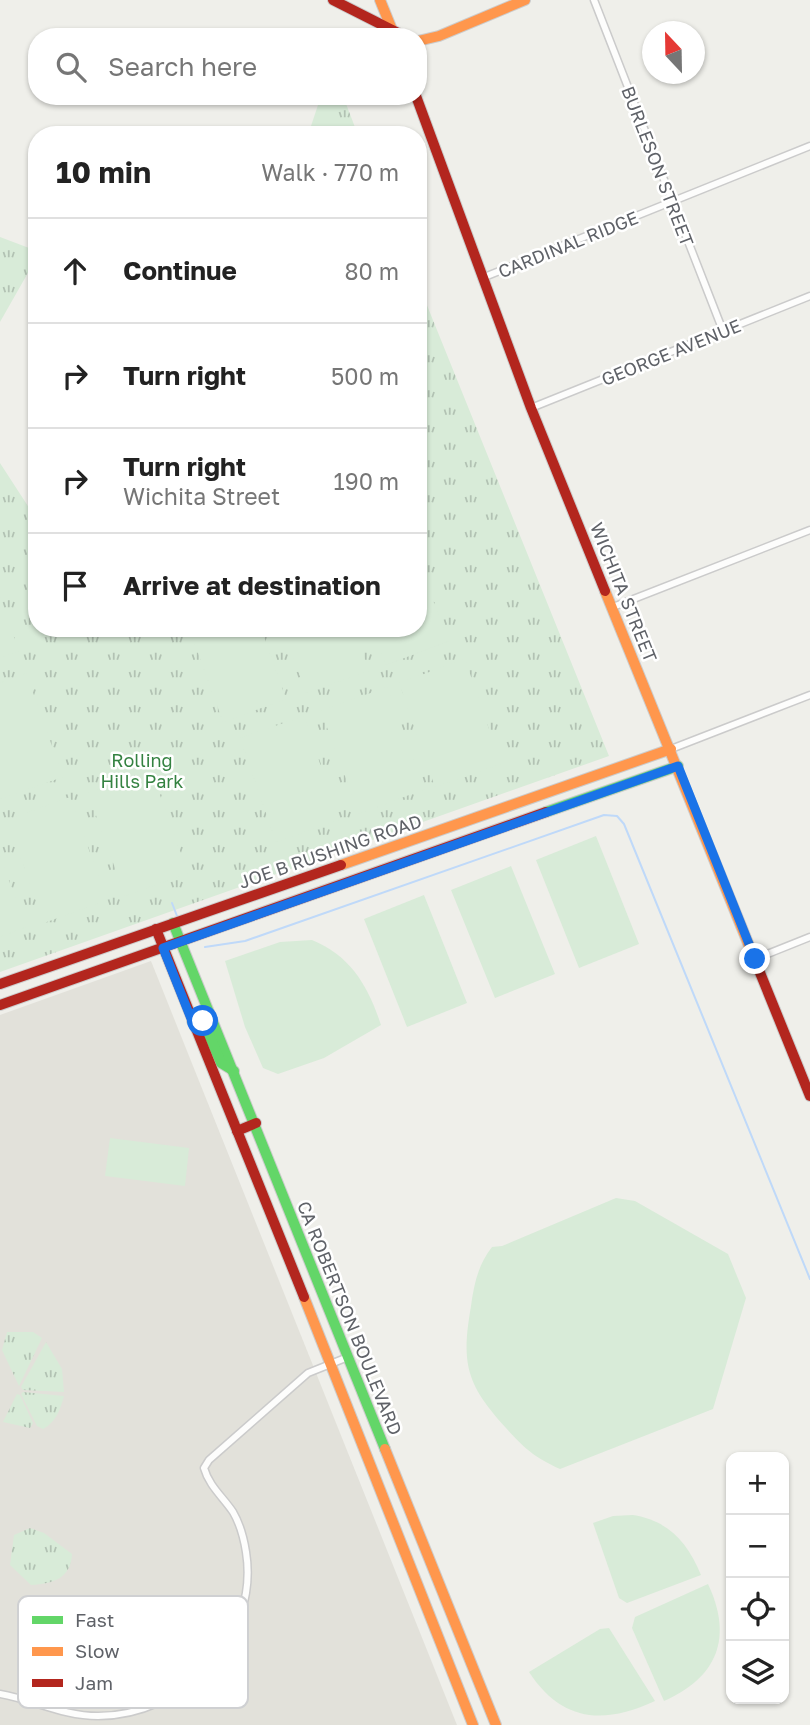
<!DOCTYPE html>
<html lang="en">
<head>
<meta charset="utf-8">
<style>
  :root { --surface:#fff; --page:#f2f2f2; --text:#222; --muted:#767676; --line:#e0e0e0 }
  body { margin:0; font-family:"Golos Text",sans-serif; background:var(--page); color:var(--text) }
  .controls { position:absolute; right:21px; bottom:21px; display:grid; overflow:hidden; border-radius:14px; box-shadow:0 2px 5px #0004 }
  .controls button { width:63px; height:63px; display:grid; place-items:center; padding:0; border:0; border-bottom:2px solid var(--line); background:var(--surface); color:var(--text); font:35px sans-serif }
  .compass { position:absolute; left:642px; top:21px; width:63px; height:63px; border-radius:50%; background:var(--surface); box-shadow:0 2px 5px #0004; rotate:338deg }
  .stop { position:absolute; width:21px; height:21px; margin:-16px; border:5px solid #1a73e8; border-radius:50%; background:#fff }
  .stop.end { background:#1a73e8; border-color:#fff; box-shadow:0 2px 7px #0008 }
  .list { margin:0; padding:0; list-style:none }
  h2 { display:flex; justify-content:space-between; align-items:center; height:91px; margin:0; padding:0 28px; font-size:30px }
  h2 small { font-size:23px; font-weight:400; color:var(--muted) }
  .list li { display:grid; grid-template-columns:46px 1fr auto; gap:21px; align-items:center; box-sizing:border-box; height:105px; padding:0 28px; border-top:2px solid var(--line) }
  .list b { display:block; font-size:26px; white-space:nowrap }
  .list p { margin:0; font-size:23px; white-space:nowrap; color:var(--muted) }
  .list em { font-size:23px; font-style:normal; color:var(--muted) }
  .icon { flex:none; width:38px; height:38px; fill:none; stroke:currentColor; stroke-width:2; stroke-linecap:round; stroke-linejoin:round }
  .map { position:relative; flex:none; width:810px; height:1725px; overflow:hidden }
  .search { position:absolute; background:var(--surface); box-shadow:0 2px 5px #0004; left:28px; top:28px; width:399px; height:77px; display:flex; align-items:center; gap:18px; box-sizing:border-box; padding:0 24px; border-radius:28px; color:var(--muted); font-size:26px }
  .panel { position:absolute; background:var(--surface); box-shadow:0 2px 5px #0004; left:28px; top:126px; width:399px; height:511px; border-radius:28px }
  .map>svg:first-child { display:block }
</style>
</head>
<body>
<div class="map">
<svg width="810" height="1725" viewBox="0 0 810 1725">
  <defs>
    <pattern id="grass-tufts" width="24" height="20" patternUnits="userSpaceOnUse" patternTransform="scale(1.75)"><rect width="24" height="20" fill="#d8ebd8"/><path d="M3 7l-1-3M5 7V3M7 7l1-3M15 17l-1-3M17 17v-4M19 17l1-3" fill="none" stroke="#b2c2b3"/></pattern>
  </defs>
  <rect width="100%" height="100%" fill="#efefea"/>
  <!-- education -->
  <path fill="#e2e1da" d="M151 961 457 1725H0V1015Z"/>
  <!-- grass -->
  <g fill="url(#grass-tufts)">
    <path d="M321 96H343L358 135H308Z"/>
    <path d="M0 237 37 251V257L0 322Z"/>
    <path d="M418 283 609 756 0 972V463L37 520V628H418Z"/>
    <path d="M7 1332H33L42 1338 19 1386 2 1350Z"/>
    <path d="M46 1342 62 1369 64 1392 23 1390 21 1387Z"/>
    <path d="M23 1392 64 1396C60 1410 56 1422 43 1429L37 1426 21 1394Z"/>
    <path d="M17 1394 20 1395 33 1423 30 1428 3 1422Z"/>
    <path d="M30 1528 44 1533 72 1554C71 1578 53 1584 31 1585L10 1565 14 1535Z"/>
  </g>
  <!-- garden -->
  <g fill="#d8ebd8">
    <path d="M418 562 449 641 386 665 372 628H418Z"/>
    <path d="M0 597 19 651 0 658Z"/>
    <path d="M189 628H261L286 699 223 722Z"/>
    <path d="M283 628H354L369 671 306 693Z"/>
    <path d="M465 659 501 764 435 787 399 683Z"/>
    <path d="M26 673 63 777 0 799V683Z"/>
    <path d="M387 687 425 789 359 814 321 711Z"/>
    <path d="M304 716 339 820 276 842 240 738Z"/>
    <path d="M151 770 188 873 125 896 88 793Z"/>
    <path d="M70 797 107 900 44 923 7 820Z"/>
    <path d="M596 836 639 944 579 968 536 860Z"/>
    <path d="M0 856 26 927 0 937Z"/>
    <path d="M511 866 555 974 495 998 451 890Z"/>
    <path d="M424 895 467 1003 407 1027 364 919Z"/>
    <path d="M312 940C351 956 368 986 381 1025L324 1058 278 1074 263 1068 245 1027 225 961 280 942Z"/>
    <path d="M110 1138 189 1148 185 1186 105 1176Z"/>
    <path d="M616 1198 635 1201 728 1254 746 1298 713 1409 560 1469C534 1457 525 1449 506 1428 466 1384 461 1364 471 1306 474 1284 478 1265 492 1247L502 1246Z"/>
    <path d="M633 1515C669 1521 687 1542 701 1575L627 1603 619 1598 593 1523 613 1516Z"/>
    <path d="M708 1584C733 1637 718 1677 664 1701L632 1628 635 1617Z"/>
    <path d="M609 1628 655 1701C603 1725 562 1722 529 1672L600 1629Z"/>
  </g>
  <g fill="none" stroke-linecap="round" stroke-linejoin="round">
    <!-- stream -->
    <g stroke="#bfd9f9" stroke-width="2">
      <path d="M172 903 177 916"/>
      <path d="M205 947 245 941 604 815 617 816 624 824 810 1279"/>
    </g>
    <!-- street casing -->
    <g stroke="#cbcbcb" stroke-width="9">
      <g id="street">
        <path d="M594 0 723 331"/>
        <path d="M482 278 810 146"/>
        <path d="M531 408 810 296"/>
        <path d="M613 607 810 530"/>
        <path d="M671 749 810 695"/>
        <path d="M755 959 810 937"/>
        <path d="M0 1694C34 1700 63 1716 98 1716 182 1716 260 1639 246 1552 244 1539 240 1524 233 1512 223 1497 209 1486 204 1468L209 1460 308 1373 348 1357"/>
      </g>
    </g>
    <!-- fast casing -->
    <g stroke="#ccc" stroke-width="12">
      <g id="fast">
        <path d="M546 812 678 766"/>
        <path d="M173 923 385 1449"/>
        <path d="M192 1021H203L221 1063 234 1071"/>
      </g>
    </g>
    <!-- slow casing -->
    <g stroke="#ccc" stroke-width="12">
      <g id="slow">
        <path d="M380 0 393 32"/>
        <path d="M418 41 439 36 525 0"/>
        <path d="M605 591 750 948"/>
        <path d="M341 865 671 749"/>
        <path d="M304 1297 473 1725"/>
        <path d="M385 1449 496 1725"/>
      </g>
    </g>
    <!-- jam casing -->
    <g stroke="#ccc" stroke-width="12">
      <g id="jam">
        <path d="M333 0 406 37"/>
        <path d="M416 96 531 408 605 591"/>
        <path d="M156 929 304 1297"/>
        <path d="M750 948 810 1096"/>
        <path d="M0 984 341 865"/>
        <path d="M0 1005 546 812"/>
        <path d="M237 1131 256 1123"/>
      </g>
    </g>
    <!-- street -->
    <use href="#street" stroke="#fdfdfc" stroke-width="6"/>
    <!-- fast -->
    <use href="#fast" stroke="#63d668" stroke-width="10"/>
    <!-- slow -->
    <use href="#slow" stroke="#ff974d" stroke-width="10"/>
    <!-- jam -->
    <use href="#jam" stroke="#b3261e" stroke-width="10"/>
  </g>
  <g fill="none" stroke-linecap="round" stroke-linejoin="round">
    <!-- route -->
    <path stroke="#1a73e8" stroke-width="9" d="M203 1021H192L163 948 678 766 755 959"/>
  </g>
  <g text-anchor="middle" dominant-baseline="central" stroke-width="5" stroke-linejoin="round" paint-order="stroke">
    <!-- street labels -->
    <g font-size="18" fill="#5f6268" stroke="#fff">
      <text transform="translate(658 166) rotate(69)">BURLESON STREET</text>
      <text transform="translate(568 244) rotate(-22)">CARDINAL RIDGE</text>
      <text transform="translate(671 352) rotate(-22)">GEORGE AVENUE</text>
      <text transform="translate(624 592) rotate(68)">WICHITA STREET</text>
      <text transform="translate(330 851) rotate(-19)">JOE B RUSHING ROAD</text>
      <text transform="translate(350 1318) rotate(68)">CA ROBERTSON BOULEVARD</text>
    </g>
    <!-- park labels -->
    <g font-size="18" fill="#348241" stroke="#fff">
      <text x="142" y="760">Rolling<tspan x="142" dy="21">Hills Park</tspan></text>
    </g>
  </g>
  <!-- legend -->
  <rect x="18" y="1596" width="230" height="112" rx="10" fill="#fff" stroke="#cfd0d2" stroke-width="2"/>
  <rect x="32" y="1616" width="31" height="8" fill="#63d668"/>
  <rect x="32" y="1647" width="31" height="9" fill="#ff974d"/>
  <rect x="32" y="1679" width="31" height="8" fill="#b3261e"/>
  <g font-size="19" fill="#5f6268">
    <text x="75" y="1627">Fast</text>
    <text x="75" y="1658">Slow</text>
    <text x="75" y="1690">Jam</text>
  </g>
</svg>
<div class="controls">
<button>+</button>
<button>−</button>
<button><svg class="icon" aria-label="locate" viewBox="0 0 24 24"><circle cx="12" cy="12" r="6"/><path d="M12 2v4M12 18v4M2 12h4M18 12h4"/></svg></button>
<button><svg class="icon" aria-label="layers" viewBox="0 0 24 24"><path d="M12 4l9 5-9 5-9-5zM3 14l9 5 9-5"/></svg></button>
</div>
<svg class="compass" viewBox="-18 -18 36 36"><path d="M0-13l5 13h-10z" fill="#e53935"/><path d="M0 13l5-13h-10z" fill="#767676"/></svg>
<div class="stop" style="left:203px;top:1021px"></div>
<div class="stop end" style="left:755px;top:959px"></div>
<div class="search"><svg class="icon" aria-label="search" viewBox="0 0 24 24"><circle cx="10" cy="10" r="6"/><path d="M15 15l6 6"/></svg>Search here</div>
<section class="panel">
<h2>10 min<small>Walk · 770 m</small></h2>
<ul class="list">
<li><svg class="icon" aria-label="ahead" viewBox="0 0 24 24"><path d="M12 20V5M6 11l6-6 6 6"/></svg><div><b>Continue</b></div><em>80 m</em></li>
<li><svg class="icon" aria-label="right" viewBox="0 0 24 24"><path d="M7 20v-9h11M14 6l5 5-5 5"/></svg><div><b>Turn right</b></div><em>500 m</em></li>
<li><svg class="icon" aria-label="right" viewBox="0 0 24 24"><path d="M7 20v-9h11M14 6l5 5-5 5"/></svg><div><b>Turn right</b><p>Wichita Street</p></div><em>190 m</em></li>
<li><svg class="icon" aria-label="arrive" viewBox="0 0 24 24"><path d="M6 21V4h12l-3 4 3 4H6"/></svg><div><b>Arrive at destination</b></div></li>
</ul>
</section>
</div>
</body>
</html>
